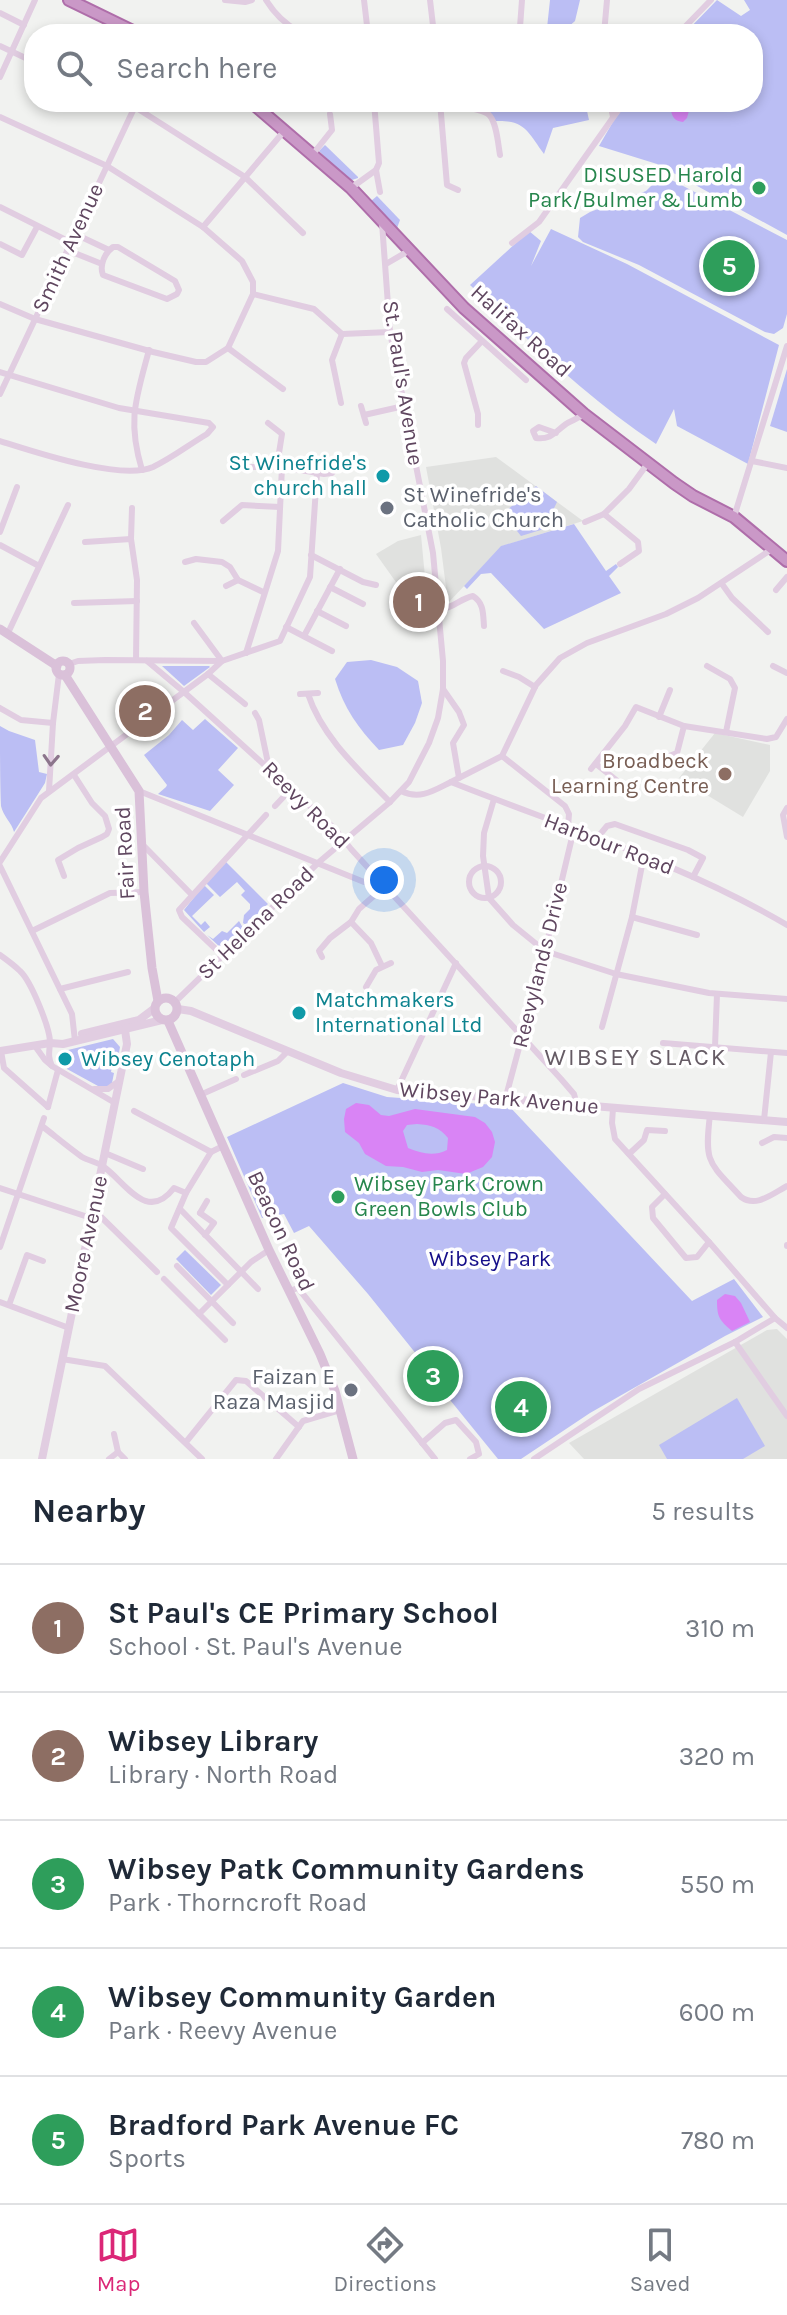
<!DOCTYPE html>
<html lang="en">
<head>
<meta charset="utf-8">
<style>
  :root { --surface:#fff; --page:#f6f6f7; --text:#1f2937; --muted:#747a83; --line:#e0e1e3; --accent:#db2777 }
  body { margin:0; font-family:Karla,sans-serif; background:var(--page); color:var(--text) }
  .you { position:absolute; left:384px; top:880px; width:28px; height:28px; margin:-20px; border:6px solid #fff; border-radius:50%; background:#1a73e8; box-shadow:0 0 0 12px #1a73e833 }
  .badge { display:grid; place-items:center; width:52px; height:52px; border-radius:50%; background:var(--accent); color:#fff; font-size:26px; font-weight:700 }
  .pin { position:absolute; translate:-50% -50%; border:4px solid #fff; box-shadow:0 2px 8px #0006 }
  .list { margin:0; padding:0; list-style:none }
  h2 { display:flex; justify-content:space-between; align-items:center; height:104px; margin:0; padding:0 32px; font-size:34px }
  h2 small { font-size:26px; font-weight:400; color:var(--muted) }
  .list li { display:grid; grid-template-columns:52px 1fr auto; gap:24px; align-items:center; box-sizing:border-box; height:128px; padding:0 32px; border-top:2px solid var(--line) }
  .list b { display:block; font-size:30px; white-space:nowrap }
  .list p { margin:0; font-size:26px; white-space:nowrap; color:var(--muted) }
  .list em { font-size:26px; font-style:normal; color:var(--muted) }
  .icon { flex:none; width:44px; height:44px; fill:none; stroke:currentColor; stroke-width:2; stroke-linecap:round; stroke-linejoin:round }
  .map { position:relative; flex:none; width:787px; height:1459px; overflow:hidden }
  .search { position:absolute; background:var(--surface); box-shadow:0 4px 12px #0003; left:24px; right:24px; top:24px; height:88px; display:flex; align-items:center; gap:20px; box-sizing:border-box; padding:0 28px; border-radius:32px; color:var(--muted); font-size:30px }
  .sheet { height:744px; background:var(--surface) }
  nav { display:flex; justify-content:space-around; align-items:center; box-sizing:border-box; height:112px; border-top:2px solid var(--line); background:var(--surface); font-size:22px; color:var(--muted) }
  nav a { display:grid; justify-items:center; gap:4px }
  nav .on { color:var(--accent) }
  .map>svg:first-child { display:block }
</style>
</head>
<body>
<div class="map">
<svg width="787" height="1459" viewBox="0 0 787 1459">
  <rect width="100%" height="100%" fill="#f1f2f0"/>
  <!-- education -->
  <g fill="#e0e1df">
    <path d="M496 457 583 521 502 546 448 603 441 548 426 467Z"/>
    <path d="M421 535 430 630 376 554 398 541Z"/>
    <path d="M715 733 770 745V771L743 817 679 778Z"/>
    <path d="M777 1329 787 1339V1459H584L569 1443 767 1330Z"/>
  </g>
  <!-- green -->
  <g fill="#bbbef4">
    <path d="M550 0H580L575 21 567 28 568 34H553L554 29 547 28Z"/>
    <path d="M717 0 741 16 750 10 744 0H787V235L657 164 599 146 614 120 628 102H753V34H684Z"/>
    <path d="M446 102H585L589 120 553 128 544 154C528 132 525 120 496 121 486 104 463 105 446 102Z"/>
    <path d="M325 145 358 177V178L352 180 348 179 319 151Z"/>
    <path d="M662 175 787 240V314L783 328 774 334 765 332 639 265 583 242 578 237 580 218 590 212 646 191Z"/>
    <path d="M377 196 400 220 397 228 371 201Z"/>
    <path d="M551 229 627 264 779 345 748 464 677 426 674 409 656 444C588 399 529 341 470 285L529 231 541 241 531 266Z"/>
    <path d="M787 369V432L770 426Z"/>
    <path d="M536 486 557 502 544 529 521 536 505 516 506 511Z"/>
    <path d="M574 524 606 571 616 564 618 567 609 576 621 593 544 629 491 573 481 574 467 589 464 586 501 546Z"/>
    <path d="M371 660 397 667 418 681 422 703 415 723 403 745 379 750C358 728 344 708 335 679L347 662Z"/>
    <path d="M162 666H209L210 667 184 686Z"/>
    <path d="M205 719 238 748 218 770 234 785 210 811 158 794 166 787 167 785 144 755 169 735 182 720 193 730Z"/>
    <path d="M0 726 9 731 35 740 39 772 47 774 45 783 14 832C12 823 3 816 1 806 0 785 0 749 0 726Z"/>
    <path d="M225 861 268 904 246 925 243 923 244 915 250 909V904L241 895 245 891 237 882 220 897 206 883Z"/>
    <path d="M204 885 214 895 192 916 201 925 205 921 210 927 204 932 184 910Z"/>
    <path d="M239 921 243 928 221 948 207 935 213 939 222 931 227 933Z"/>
    <path d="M113 1039 120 1047 118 1058 114 1057 111 1072 114 1073 112 1083 108 1087 98 1086 67 1069 69 1064 68 1050Z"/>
    <path d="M343 1083 387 1097 509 1106 692 1301 734 1279 763 1317 725 1336 590 1413 521 1459H498L420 1363 421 1360 368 1294 309 1226 294 1233 284 1214 262 1218 227 1137Z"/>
    <path d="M185 1250 221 1285 211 1295 176 1259Z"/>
    <path d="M737 1398 765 1446 743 1459H667L659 1445Z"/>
  </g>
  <!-- water -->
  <g fill="#d984f5" fill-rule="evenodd">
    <path d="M681 102H698L690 107 687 118 683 122C676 121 673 119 671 111Z"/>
    <path d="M356 1103 369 1105 381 1115 389 1116 415 1109 475 1117 485 1123 492 1132 495 1142 492 1157 483 1167 466 1174 438 1170 422 1172 403 1167 386 1166 365 1154 359 1143 345 1132 344 1119 346 1109ZM417 1124C431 1125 439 1127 448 1138L447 1150C433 1157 421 1153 408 1148L403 1131 407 1125Z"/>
    <path d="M725 1294 735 1296 741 1303 750 1322 732 1331C719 1320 717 1317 717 1300Z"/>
  </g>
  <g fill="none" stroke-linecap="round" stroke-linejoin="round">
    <!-- trunk casing -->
    <g stroke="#af6eaa" stroke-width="14">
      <g id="trunk">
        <path d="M69 0 139 34"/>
        <path d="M251 102 351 188 464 308 584 414 674 483 693 496 734 517 787 561"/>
      </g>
    </g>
    <!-- minor -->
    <g stroke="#e1cde1" stroke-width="6">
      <path d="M225 0 245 2 252 0"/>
      <path d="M266 0C274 13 285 24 298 31"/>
      <path d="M364 0 368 34"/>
      <path d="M430 0 434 34"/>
      <path d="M0 13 24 25"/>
      <path d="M513 34 520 27 522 0"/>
      <path d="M604 34 607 0"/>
      <path d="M678 34 711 0"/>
      <path d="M0 46 34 62"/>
      <path d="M0 77 35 0"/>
      <path d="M123 102 135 107 245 177 303 233"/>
      <path d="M374 102 379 163 376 170 380 192"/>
      <path d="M440 102 447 185 458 190"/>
      <path d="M610 102 613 117"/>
      <path d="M440 104C452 106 483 107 490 116 497 125 498 144 500 155"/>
      <path d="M0 117 107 166 203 227 242 261 253 282V294L228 348 206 362H196L153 352 35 319 0 304"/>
      <path d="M313 154 332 130 330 114"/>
      <path d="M351 188 376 170"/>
      <path d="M0 207 72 243"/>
      <path d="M203 227 285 130"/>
      <path d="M75 234 109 250"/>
      <path d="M512 243 539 222 624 102"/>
      <path d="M0 244 22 255 37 227"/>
      <path d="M113 247H118L175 281 179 290 177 294 167 299 103 275C99 265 105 253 113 247Z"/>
      <path d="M67 250 102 264"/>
      <path d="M386 264 410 250"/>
      <path d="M253 294 314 309 342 334"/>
      <path d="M447 309 526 380"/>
      <path d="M228 348 283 389"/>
      <path d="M0 372 119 408 209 423 213 427 207 434C190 444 172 458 153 467 121 481 35 452 0 441"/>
      <path d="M0 394 137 102"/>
      <path d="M341 403 332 360 342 334 390 332"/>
      <path d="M361 406 366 423"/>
      <path d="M364 415 404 406"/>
      <path d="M478 425V414L464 363 466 358 482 341"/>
      <path d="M556 433 539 427 533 431 536 438C551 440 555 432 566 424 572 420 578 419 584 414"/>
      <path d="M752 461 787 468"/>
      <path d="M247 467H282L324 474 332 473 340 462"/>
      <path d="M142 470C127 420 136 399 149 350"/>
      <path d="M132 508 131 539 137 580 136 660"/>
      <path d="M604 514 638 542 639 551 620 564"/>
      <path d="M734 517 787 346"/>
      <path d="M223 521 242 505 280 507"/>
      <path d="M585 522 604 514 629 489 648 463"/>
      <path d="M0 532 17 487"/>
      <path d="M85 542 131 539"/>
      <path d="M0 545 39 566"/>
      <path d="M311 555 363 582 376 585"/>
      <path d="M185 562 196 559 222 562 230 567 238 580 263 592"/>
      <path d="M722 584 732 598 768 632"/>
      <path d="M226 586 238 580"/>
      <path d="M330 587 363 604"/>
      <path d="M776 590 787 577"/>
      <path d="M74 603 137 601"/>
      <path d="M439 610C456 607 459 599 473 596 484 603 483 614 484 626"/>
      <path d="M317 611 346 626"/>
      <path d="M286 627 332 651"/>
      <path d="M8 633 68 505"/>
      <path d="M304 636 340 569"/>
      <path d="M246 653 278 551 282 467 279 453 282 434 268 423"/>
      <path d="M147 661 184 692 335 829 351 849 561 1079 574 1094 577 1105"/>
      <path d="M69 664 78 661 105 660 222 661 280 641 310 577 317 473"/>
      <path d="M707 666 730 679 735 688 726 732"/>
      <path d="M773 666 787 673"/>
      <path d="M503 671 519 677 535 687"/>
      <path d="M208 674 245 704"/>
      <path d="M443 689 459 712 464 725 453 743 459 778"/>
      <path d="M300 694 318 693"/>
      <path d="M308 694C322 737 359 770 390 802"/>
      <path d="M0 708 21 720 53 723"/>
      <path d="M255 713 259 720 269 768"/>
      <path d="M659 717 670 690"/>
      <path d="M502 756 565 806 569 814 568 827"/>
      <path d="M669 756 677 753 684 726"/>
      <path d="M596 764 625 787"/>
      <path d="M591 769 625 726 636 707 684 726 767 739 776 737 787 719"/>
      <path d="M451 782 502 756 536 685 560 658 587 643 666 614 698 598 772 549"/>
      <path d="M49 791 53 723 59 674"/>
      <path d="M139 791 364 882"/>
      <path d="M401 791C420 800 433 791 451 782 564 827 682 863 787 925"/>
      <path d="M494 799 484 833 483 856 489 898 513 925 545 951 616 974 709 993 787 999"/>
      <path d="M275 806 291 789"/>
      <path d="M787 808 783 815 787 837"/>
      <path d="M597 838 607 826 615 824 688 850 703 858 693 877"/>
      <path d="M143 845 192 895"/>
      <path d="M0 862 41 798 208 674 222 661 194 623"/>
      <path d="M0 866 72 1014 75 1041"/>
      <circle cx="485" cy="882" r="16"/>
      <path d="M64 876 58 860 78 848 102 837 107 834 109 829 105 816 92 803 74 775"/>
      <path d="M632 917 697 935"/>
      <path d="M351 922 371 943 382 966"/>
      <path d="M32 931 110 893 144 892"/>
      <path d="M0 955C7 960 14 965 20 971 31 981 49 1026 50 1041 50 1050 47 1056 52 1066"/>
      <path d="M222 955 182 917 179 910 266 815"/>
      <path d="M322 957 319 951 330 938 351 922 359 909 385 886"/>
      <path d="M366 987 376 970 391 963"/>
      <path d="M60 989 128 972"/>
      <path d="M175 1002 319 862 390 802 409 782 429 743 438 718 443 689V661L433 553 390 332 382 223"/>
      <path d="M602 1027 632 917 644 855"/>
      <path d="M663 1043 787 1053"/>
      <path d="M35 1046 45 1060 52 1066 115 1103"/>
      <path d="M715 1047 717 994"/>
      <path d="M1 1051 4 1068 48 1107"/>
      <path d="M244 1075 278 1061 288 1051"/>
      <path d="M94 1089H108L119 1081"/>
      <path d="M397 1090 456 963"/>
      <path d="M200 1095 236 1079"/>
      <path d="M505 1100 545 951 574 829"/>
      <path d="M48 1107 58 1070"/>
      <path d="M613 1108 612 1123 615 1139 709 1242 775 1318 787 1328"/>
      <path d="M134 1111 211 1152 223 1146"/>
      <path d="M710 1115C704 1164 709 1162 741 1197 756 1208 772 1194 787 1186"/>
      <path d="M764 1120 771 1052"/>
      <path d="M42 1126C55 1136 68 1147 82 1157 89 1161 98 1162 104 1167 126 1183 147 1223 174 1188L186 1193"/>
      <path d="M762 1143 774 1137 787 1138"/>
      <path d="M211 1152 186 1193 171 1228 228 1285"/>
      <path d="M105 1153 143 1169"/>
      <path d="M629 1154 644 1140 647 1130 665 1131"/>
      <path d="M0 1188 91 1218"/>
      <path d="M665 1194 652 1207 653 1218 686 1258 697 1257 709 1242"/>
      <path d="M93 1209 157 1272"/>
      <path d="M180 1209 258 1289"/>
      <path d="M200 1213 214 1223 205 1235"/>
      <path d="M200 1213 207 1201"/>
      <path d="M787 1246V1245"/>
      <path d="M0 1247 44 1118"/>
      <path d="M177 1266 233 1323"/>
      <path d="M164 1279 225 1340"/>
      <path d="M289 1291 298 1288 435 1459"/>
      <path d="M0 1302 69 1328"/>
      <path d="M9 1305 27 1255 43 1261"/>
      <path d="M199 1314 251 1262 269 1250"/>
      <path d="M735 1342 787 1416"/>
      <path d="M62 1359 105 1366 202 1459"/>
      <path d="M114 1434 118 1452"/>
      <path d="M186 1442 236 1380 246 1381 299 1427"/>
      <path d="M422 1443 445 1423 456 1420 476 1442 479 1454 470 1459"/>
      <path d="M109 1459 118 1452 125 1459"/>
      <path d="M276 1459 303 1421 340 1410"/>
      <path d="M534 1459 639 1389 735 1342 775 1318"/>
    </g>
    <!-- tertiary -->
    <g stroke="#e1cde1" stroke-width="8">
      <path d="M178 1009 191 1011 341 1073 397 1090 787 1122"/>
      <path d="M82 1034 139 1020 155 1008"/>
      <path d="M0 1051 50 1043 63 1044 162 1020"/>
      <path d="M42 1459 127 1044 125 1030"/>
    </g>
    <!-- secondary -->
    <g stroke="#dac1d9" stroke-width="9">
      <path d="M0 629 57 666"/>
      <circle cx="63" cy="668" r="7"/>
      <path d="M65 675 139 791 144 892 152 968 158 1001"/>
      <circle cx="166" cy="1009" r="11"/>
      <path d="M168 1021 269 1250 320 1354 335 1391 353 1459"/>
    </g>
    <!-- trunk -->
    <use href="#trunk" stroke="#ca98c7" stroke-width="10"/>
  </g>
  <!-- one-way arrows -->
  <defs><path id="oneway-chevron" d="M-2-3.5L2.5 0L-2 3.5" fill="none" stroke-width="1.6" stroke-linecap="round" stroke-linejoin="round" transform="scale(2)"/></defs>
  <use stroke="#8c758c" href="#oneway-chevron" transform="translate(51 760) rotate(93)"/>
  <!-- markers -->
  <g fill="#2e9e5b" stroke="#fff" stroke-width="3">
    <circle cx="759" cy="188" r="8"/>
    <circle cx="338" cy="1197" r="8"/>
  </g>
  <g fill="#0f9aa8" stroke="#fff" stroke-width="3">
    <circle cx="383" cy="476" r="8"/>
    <circle cx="299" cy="1013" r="8"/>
    <circle cx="65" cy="1059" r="8"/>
  </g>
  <g fill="#6b7280" stroke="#fff" stroke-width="3">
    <circle cx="387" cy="508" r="8"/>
    <circle cx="351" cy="1390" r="8"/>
  </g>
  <circle fill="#8d6e63" stroke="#fff" stroke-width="3" cx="725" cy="774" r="8"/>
  <g text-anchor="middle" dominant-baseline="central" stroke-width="7" stroke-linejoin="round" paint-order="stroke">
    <!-- leisure labels -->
    <g font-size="22" fill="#27864d" stroke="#fff" text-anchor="end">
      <text x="743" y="175">DISUSED Harold<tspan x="743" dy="25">Park/Bulmer &amp; Lumb</tspan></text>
      <text x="354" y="1184" text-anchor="start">Wibsey Park Crown<tspan x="354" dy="25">Green Bowls Club</tspan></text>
    </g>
    <!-- street labels -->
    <g font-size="22" fill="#5f465f" stroke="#fff">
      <text transform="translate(68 248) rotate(-65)">Smith Avenue</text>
      <text transform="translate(521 331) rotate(42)">Halifax Road</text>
      <text transform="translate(403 383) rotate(81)">St. Paul's Avenue</text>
      <text transform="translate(306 805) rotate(45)">Reevy Road</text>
      <text transform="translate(609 844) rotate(21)">Harbour Road</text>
      <text transform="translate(125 853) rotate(-93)">Fair Road</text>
      <text transform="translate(256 923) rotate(-44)">St Helena Road</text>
      <text transform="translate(540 965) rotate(-76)">Reevylands Drive</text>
      <text transform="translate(499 1098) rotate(5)">Wibsey Park Avenue</text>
      <text transform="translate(281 1231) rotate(65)">Beacon Road</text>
      <text transform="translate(86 1244) rotate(-78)">Moore Avenue</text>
    </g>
    <!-- culture labels -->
    <g font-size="22" fill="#0d838f" stroke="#fff" text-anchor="start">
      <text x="367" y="463" text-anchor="end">St Winefride's<tspan x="367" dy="25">church hall</tspan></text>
      <text x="315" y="1000">Matchmakers<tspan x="315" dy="25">International Ltd</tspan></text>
      <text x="81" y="1059">Wibsey Cenotaph</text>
    </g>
    <!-- worship labels -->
    <g font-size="22" fill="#5b616d" stroke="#fff" text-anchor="start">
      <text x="403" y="495">St Winefride's<tspan x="403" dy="25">Catholic Church</tspan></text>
      <text x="335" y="1377" text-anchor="end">Faizan E<tspan x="335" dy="25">Raza Masjid</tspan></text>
    </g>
    <!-- education labels -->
    <g font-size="22" fill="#785e54" stroke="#fff" text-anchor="end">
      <text x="709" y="761">Broadbeck<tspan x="709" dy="25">Learning Centre</tspan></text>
    </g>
    <!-- park labels -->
    <g font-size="22" fill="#150e89" stroke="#fff">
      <text x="490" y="1259">Wibsey Park</text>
    </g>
    <!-- neighbourhood labels -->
    <g font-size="24" letter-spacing="2" fill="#665c65" stroke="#fff">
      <text x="636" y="1057">WIBSEY SLACK</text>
    </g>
  </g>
</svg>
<div class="you"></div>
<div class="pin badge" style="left:419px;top:602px;background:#8d6e63">1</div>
<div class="pin badge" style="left:145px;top:711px;background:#8d6e63">2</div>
<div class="pin badge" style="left:433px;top:1376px;background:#2e9e5b">3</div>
<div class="pin badge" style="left:521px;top:1407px;background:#2e9e5b">4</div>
<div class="pin badge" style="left:729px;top:266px;background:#2e9e5b">5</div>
<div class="search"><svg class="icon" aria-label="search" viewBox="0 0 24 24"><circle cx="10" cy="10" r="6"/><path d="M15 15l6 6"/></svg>Search here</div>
</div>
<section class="sheet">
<h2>Nearby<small>5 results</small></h2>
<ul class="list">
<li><span class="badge" style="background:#8d6e63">1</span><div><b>St Paul's CE Primary School</b><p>School · St. Paul's Avenue</p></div><em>310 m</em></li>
<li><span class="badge" style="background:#8d6e63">2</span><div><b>Wibsey Library</b><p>Library · North Road</p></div><em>320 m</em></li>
<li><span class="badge" style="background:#2e9e5b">3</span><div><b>Wibsey Patk Community Gardens</b><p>Park · Thorncroft Road</p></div><em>550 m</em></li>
<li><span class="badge" style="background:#2e9e5b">4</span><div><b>Wibsey Community Garden</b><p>Park · Reevy Avenue</p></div><em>600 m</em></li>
<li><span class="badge" style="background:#2e9e5b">5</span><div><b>Bradford Park Avenue FC</b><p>Sports</p></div><em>780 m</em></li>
</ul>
</section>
<nav>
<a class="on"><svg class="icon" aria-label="map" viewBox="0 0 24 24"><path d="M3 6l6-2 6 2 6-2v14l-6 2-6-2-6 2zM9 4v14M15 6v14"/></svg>Map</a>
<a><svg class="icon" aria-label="directions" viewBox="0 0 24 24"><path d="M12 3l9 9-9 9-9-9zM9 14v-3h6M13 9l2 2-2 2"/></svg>Directions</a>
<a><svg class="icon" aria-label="saved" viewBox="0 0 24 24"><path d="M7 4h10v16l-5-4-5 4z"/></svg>Saved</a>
</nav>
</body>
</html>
